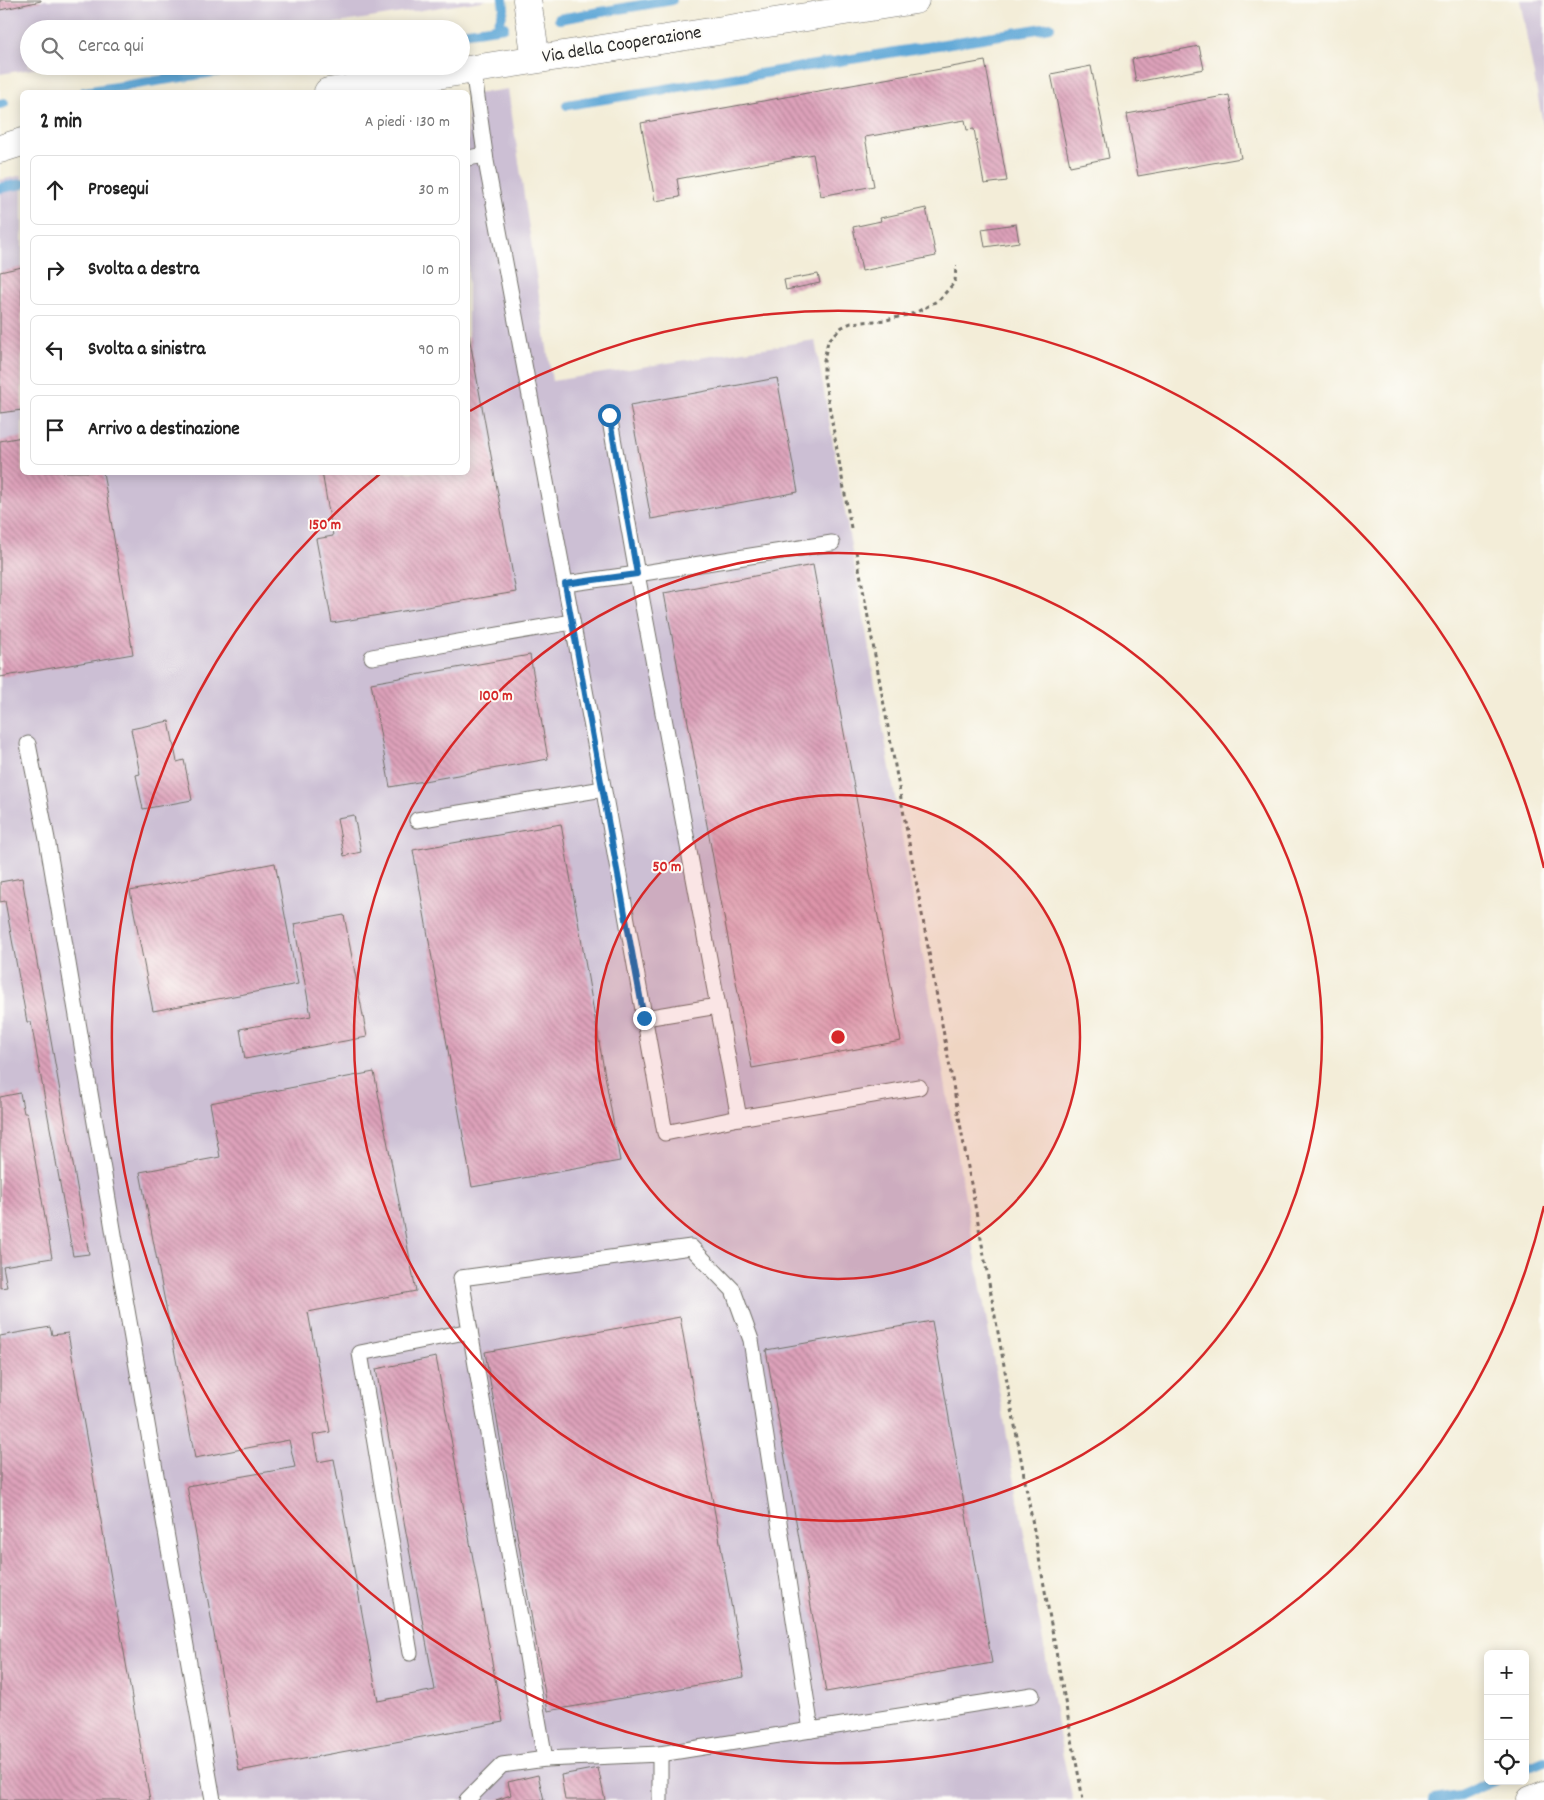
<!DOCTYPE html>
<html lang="it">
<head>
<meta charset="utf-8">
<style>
  :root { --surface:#fff; --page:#f6f6f6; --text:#222; --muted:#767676; --line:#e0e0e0 }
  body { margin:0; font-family:Dekko,sans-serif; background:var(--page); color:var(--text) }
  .controls { position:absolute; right:15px; bottom:15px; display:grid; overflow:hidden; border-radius:8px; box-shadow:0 2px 12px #0003 }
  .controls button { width:45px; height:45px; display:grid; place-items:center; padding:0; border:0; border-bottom:1px solid var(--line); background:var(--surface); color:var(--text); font:25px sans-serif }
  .stop { position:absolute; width:15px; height:15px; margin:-11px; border:4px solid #1f6fb2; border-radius:50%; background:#fff }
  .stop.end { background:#1f6fb2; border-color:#fff; box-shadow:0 1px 5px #0008 }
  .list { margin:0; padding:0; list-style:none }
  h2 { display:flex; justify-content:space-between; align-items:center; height:65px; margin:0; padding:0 20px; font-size:21px }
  h2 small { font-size:16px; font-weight:400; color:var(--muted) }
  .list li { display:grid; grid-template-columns:32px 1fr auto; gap:15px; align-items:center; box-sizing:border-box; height:70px; margin:0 10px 10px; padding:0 10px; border:1px solid var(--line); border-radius:8px }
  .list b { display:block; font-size:19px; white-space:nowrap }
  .list em { font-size:16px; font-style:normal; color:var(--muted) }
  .icon { flex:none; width:28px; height:28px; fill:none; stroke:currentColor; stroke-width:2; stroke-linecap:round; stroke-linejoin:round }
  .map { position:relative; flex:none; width:1544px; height:1800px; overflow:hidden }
  .search { position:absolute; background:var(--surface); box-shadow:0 2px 12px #0003; left:20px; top:20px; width:450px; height:55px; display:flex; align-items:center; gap:12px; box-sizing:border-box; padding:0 18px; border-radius:28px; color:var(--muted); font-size:19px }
  .panel { position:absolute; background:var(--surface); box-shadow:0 2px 12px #0003; left:20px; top:90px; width:450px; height:385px; border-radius:8px }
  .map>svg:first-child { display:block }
</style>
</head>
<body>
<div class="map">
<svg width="1544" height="1800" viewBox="0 0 1544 1800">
  <defs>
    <pattern id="building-back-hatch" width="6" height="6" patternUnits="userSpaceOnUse" patternTransform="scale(1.25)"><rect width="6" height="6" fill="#dda1ba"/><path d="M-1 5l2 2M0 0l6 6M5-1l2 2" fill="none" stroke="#b38397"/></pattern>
  </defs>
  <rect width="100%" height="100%" fill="#fdfcf7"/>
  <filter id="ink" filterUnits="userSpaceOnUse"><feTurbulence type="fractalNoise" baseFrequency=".02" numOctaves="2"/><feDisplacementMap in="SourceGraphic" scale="10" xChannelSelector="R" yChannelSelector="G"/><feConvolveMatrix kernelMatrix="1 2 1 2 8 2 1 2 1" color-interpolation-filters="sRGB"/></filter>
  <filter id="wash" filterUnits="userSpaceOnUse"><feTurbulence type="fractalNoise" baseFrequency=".0096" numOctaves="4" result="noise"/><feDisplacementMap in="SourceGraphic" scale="20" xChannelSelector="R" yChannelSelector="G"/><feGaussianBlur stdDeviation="1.12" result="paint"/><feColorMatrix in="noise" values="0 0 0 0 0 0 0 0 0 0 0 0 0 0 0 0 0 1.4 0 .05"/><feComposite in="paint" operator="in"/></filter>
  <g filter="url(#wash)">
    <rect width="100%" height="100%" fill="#f3edd8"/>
    <!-- industrial -->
    <g fill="#ccbfd4">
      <path d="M0 0H488L298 29H29V66H50L0 74Z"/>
      <path d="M1520 0H1544V130Z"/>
      <path d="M508 89 552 381 815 340 1063 1756 1073 1800H0V180L22 175V472H468V95Z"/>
    </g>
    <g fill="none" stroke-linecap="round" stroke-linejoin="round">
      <!-- stream -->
      <g stroke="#60a8d7" stroke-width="10">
        <path d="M559 19 672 0"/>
        <path d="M497 28 504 9 503 0"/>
        <path d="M461 33 504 27"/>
        <path d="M84 92 221 71"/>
        <path d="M0 104 4 103"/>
        <path d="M567 105 1050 27"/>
        <path d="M0 188 22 184"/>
        <path d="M1525 1769 1544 1761"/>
        <path d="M1434 1800 1460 1796 1495 1781"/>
      </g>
    </g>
    <g id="blocks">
      <!-- building -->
      <g fill="url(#building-back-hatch)">
        <path d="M0 0H41V1L0 10Z"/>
        <path d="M1199 46 1204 69 1136 82 1132 59Z"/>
        <path d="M985 61 1007 181 984 184 974 129 967 130 965 120 865 137 874 186 821 196 813 154 677 179 680 197 655 201 641 123Z"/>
        <path d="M1091 66 1109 158 1070 166 1051 74Z"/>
        <path d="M1229 95 1241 158 1138 176 1127 114Z"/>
        <path d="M926 208 936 256 862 271 853 227 881 221 880 218Z"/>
        <path d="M1016 224 1019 242 985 247 982 229Z"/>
        <path d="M22 267V410L0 413V272Z"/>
        <path d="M818 274 820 283 786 290 784 280Z"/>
        <path d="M468 330 516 592 332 623 316 539 333 536 322 472H468Z"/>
        <path d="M777 378 798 492 651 519 630 405Z"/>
        <path d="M22 437V472H103L133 654 0 677V441Z"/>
        <path d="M813 565 901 1041 752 1068 664 593Z"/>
        <path d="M530 655 548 759 390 787 371 683Z"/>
        <path d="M169 721 177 762 184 760 192 800 143 809 136 775 140 774 131 729Z"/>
        <path d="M354 815 361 852 344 856 337 818Z"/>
        <path d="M561 824 620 1161 472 1187 413 850Z"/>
        <path d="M275 863 298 984 153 1011 130 891Z"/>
        <path d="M22 878 89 1254 73 1256 31 1022H27L5 901 0 902V882Z"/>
        <path d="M344 915 367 1037 245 1059 240 1029 311 1016 294 924Z"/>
        <path d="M374 1072 416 1291 308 1312 330 1432 313 1435 318 1462 334 1459 378 1701 435 1690 376 1369 436 1357 503 1722 239 1771 187 1486 295 1467 289 1440 195 1458 140 1172 220 1157 210 1103Z"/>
        <path d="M20 1093 24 1113H27L52 1258 3 1266 7 1287 0 1288V1097Z"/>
        <path d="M680 1317 744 1677 548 1711 485 1352Z"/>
        <path d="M932 1321 992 1663 826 1692 766 1350Z"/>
        <path d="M50 1327 52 1335 68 1333 150 1800H0V1336Z"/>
        <path d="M598 1768 605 1800H565L561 1775Z"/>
        <path d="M538 1775 544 1800H496L511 1795 508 1782Z"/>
      </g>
    </g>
  </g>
  <g filter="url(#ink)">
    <use href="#blocks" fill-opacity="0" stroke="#716f68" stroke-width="1"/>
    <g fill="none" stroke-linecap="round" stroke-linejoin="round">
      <!-- service casing -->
      <g stroke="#716f68" stroke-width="17">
        <g id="service">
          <path d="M473 69 486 161 605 797 665 1133 739 1118 637 574 565 584"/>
          <path d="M468 158 485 155"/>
          <path d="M609 415 637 574 832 543"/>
          <path d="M372 657 572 622"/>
          <path d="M28 744 47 839 120 1270 213 1800"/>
          <path d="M417 820 603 789"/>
          <path d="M645 1018 718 1006"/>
          <path d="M739 1118 919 1087"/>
          <path d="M470 1331 461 1278 691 1247 733 1290 751 1340 811 1730 660 1754"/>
          <path d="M410 1653 360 1353 470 1331 545 1759 660 1754V1800"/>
          <path d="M811 1730 1032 1695"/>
          <path d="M467 1800 502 1765 545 1759"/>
        </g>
      </g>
      <!-- minor casing -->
      <g stroke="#716f68" stroke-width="29">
        <path id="minor" d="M527 0 536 59"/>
      </g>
      <!-- tertiary casing -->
      <g stroke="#716f68" stroke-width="29">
        <g id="tertiary">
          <path d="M328 92 915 0"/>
          <path d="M0 149 22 142"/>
          <path d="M1531 1800 1544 1795"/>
        </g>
      </g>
      <!-- path -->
      <g stroke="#716f68" stroke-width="3" stroke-dasharray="4 4" stroke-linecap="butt">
        <path d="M851 528 824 377V360L828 341 842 327 851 323 886 320 915 313 939 300 955 282 956 265"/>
        <path d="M856 551 1083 1800"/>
      </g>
      <!-- service -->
      <use href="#service" stroke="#fff" stroke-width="15"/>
      <!-- minor -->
      <use href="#minor" stroke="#fff" stroke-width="28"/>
      <!-- tertiary -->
      <use href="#tertiary" stroke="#fff" stroke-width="28"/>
    </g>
  </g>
  <g fill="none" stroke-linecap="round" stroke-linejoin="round" filter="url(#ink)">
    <!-- route -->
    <path stroke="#1f6fb2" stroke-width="6" d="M609 415 637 574 565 584 644 1018"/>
  </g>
  <!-- distance rings -->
  <circle cx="838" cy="1037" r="242" fill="#d62828" fill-opacity=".12"/>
  <g fill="none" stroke="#d62828" stroke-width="2.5">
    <circle cx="838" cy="1037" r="242"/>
    <circle cx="838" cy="1037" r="484"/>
    <path d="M1544 1206A726 726 0 1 1 381 473M470 411A726 726 0 0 1 1544 868"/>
  </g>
  <g text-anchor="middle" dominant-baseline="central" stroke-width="4" stroke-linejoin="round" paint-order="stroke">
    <!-- street labels -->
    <g font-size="19" fill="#2b2b2b" stroke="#fdfcf7">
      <text transform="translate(622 46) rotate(-9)">Via della Cooperazione</text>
    </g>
  </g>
  <circle cx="838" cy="1037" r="8" fill="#d62828" stroke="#fdfcf7" stroke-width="2.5"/>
  <g font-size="15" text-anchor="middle" font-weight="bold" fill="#d62828" stroke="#fdfcf7" stroke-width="4" stroke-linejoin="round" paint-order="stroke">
    <text x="325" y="529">150 m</text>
    <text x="496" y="700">100 m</text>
    <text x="667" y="871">50 m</text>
  </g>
</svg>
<div class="controls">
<button>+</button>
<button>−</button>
<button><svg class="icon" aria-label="locate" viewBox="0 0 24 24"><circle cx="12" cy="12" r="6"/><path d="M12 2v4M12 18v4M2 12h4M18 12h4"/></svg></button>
</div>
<div class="stop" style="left:609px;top:415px"></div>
<div class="stop end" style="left:644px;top:1018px"></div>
<div class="search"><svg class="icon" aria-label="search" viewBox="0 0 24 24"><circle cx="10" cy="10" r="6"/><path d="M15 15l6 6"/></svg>Cerca qui</div>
<section class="panel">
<h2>2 min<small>A piedi · 130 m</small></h2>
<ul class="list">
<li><svg class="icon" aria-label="ahead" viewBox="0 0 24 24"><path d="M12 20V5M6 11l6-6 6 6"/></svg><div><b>Prosegui</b></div><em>30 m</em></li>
<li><svg class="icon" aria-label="right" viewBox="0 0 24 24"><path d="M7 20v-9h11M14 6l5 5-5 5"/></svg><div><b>Svolta a destra</b></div><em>10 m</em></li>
<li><svg class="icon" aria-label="left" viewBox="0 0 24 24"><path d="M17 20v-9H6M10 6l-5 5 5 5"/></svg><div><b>Svolta a sinistra</b></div><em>90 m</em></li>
<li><svg class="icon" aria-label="arrive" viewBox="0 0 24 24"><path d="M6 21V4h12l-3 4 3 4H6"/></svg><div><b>Arrivo a destinazione</b></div></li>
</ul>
</section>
</div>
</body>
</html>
